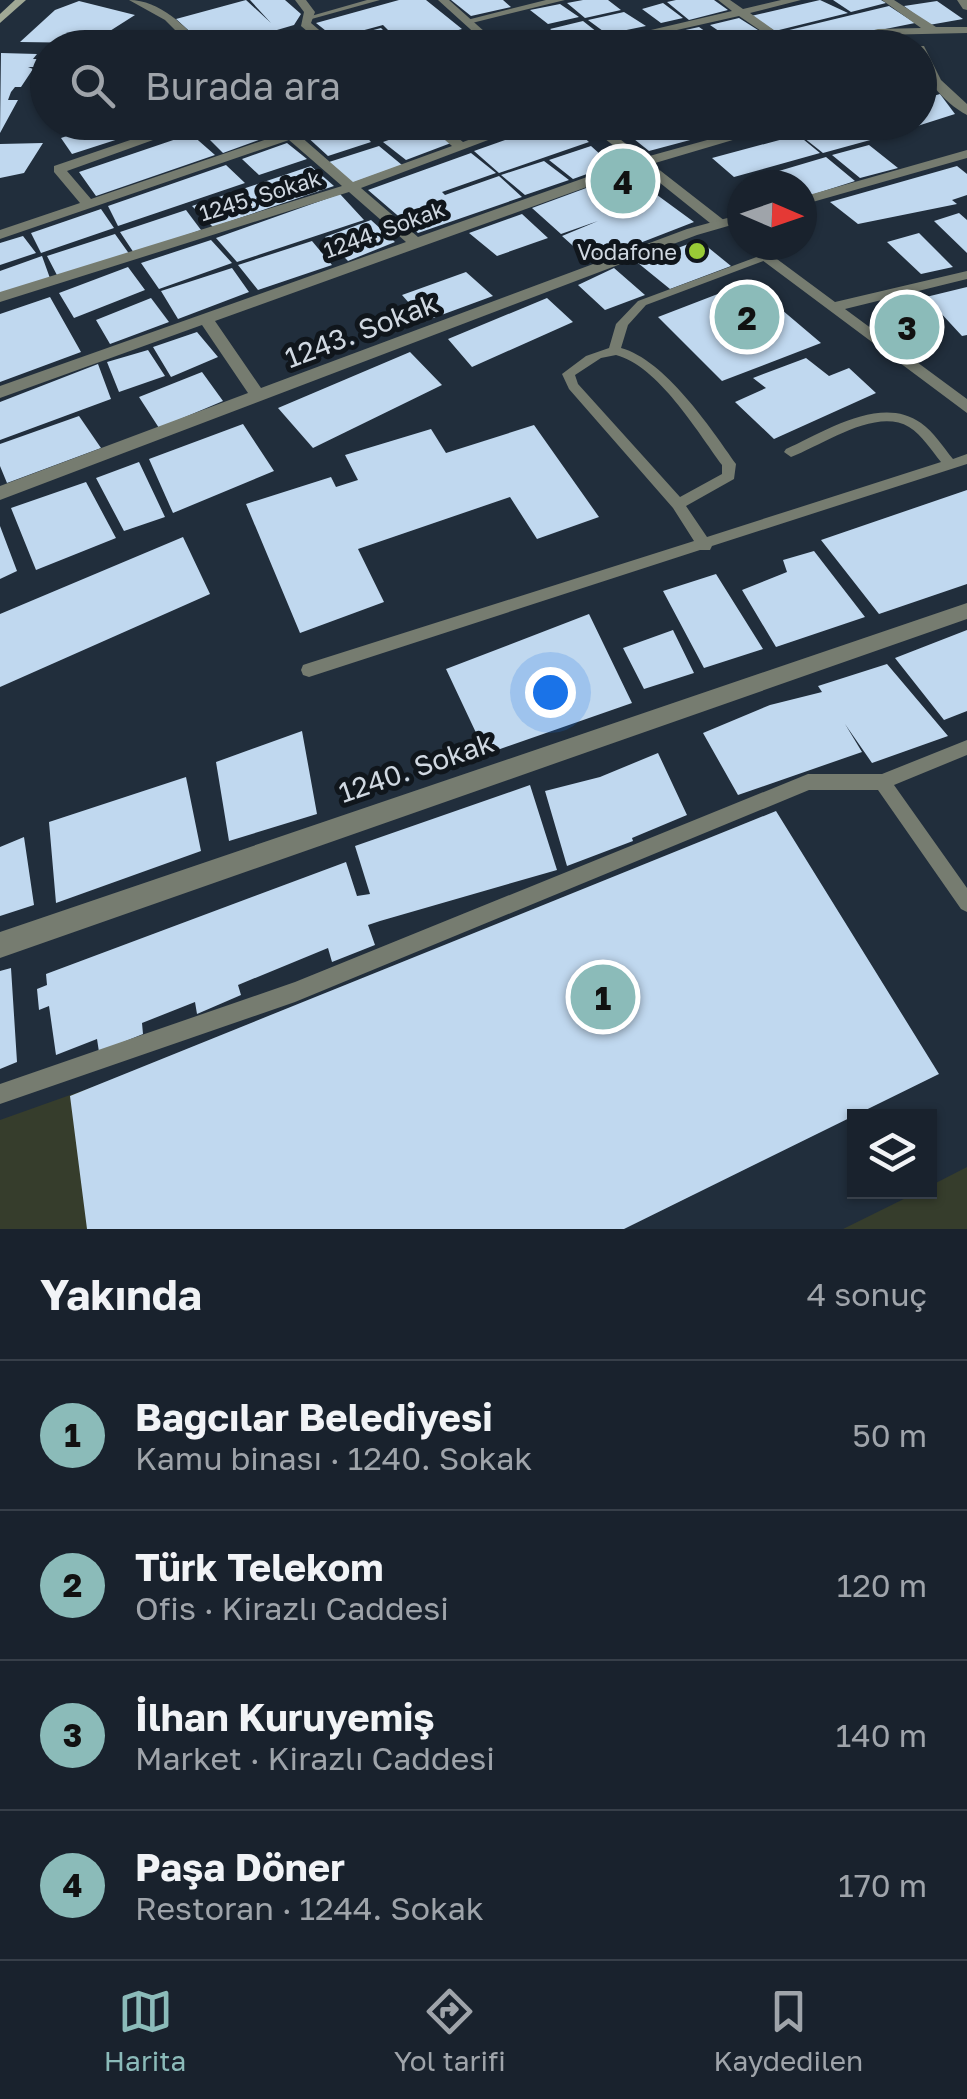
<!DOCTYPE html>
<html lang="tr">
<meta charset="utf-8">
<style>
body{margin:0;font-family:"Golos Text",sans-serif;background:#262f39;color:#f1f3f6}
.controls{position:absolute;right:30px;bottom:30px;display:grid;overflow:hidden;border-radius:0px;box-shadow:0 2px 8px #0004}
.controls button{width:90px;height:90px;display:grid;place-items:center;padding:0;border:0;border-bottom:2px solid #373f49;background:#19222d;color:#f1f3f6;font:50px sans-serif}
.compass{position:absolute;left:727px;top:170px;width:90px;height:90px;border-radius:50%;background:#19222d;box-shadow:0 2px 8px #0004;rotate:92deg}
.you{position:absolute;left:550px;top:692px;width:35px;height:35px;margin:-25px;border:8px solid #fff;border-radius:50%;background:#1a73e8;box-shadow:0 0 0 15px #1a73e833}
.badge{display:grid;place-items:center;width:65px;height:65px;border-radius:50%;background:#8bbbb9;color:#111;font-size:32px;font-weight:700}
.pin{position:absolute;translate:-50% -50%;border:5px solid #fff;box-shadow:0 2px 10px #0006}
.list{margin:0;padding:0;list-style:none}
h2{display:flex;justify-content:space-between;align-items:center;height:130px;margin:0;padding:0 40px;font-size:42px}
h2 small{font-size:32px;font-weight:400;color:#9fa4aa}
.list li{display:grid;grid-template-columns:65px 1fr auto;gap:30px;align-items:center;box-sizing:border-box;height:150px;padding:0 40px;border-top:2px solid #373f49}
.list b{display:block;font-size:38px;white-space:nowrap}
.list p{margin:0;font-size:32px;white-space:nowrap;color:#9fa4aa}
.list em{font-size:32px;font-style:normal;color:#9fa4aa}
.icon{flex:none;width:55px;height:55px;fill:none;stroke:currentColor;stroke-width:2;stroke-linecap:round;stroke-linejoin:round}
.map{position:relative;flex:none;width:967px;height:1229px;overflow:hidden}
.search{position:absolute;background:#19222d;box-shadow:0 2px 8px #0004;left:30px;right:30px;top:30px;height:110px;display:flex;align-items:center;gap:25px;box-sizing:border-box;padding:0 35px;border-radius:55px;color:#9fa4aa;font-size:38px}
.sheet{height:730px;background:#19222d}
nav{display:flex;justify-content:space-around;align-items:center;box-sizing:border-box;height:140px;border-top:2px solid #373f49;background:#19222d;font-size:28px;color:#9fa4aa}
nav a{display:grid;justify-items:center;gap:5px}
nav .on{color:#8bbbb9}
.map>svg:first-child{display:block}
</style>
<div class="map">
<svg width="967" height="1229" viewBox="0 0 967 1229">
<rect width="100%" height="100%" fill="#212e3c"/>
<path fill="#363d2c" d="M146 1068 171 1229H0V1120Z
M967 1167V1229H843L918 1192H930V1186Z"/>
<path fill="#c0d8ef" d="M246 0 271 23 250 0H285L301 14 294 25 233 43 254 39 262 48H208L176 19Z
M399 0H426L462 29 404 46 383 25 335 38 316 23Z
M451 0H503L511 7 471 16Z
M583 0H608L621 10 585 18 567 3Z
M676 0H714L728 10 689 20 667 2Z
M820 0 848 13 775 31 751 16Z
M833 0H881L886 3 851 12Z
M79 1 135 15 91 43 20 42 55 10Z
M937 1 963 19 929 25 904 6Z
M663 3 683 18 661 23 642 9Z
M560 4 579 17 548 24 530 10Z
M889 6 915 23 801 46 781 32Z
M624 12 646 26 607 34 588 20Z
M739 18 758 30 729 38 710 25Z
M583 21 602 36 568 43 550 29Z
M699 27 719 41 692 48H626L622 44Z
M381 28 396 43 352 48 339 39Z
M763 34 783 48H742L734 41Z
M307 36 319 48H273V47Z
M1 53 37 54 33 59H39L34 67H28L33 69 21 87H15L11 92 8 100H18L0 133Z
M940 94 955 114 908 129 899 122H920V100Z
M108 122H167L168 123 72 154 61 138Z
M221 122H263L275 134 223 153 200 130Z
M364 122H417L421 126 380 137Z
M556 122H566L589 142 499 173 474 151Z
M661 122H728L735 128 649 151 624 131Z
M855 122H892L903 131 823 153 799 134Z
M344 123 353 133 361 131 371 142 328 156 304 134Z
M428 126 451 143 406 160 383 142Z
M191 134 215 155 96 196 79 172Z
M798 135 820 153 734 177 712 158Z
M43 143 24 173 0 178V144Z
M287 143 307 159 259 175 242 159Z
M869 145 898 168 860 178 832 155Z
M379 146 402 165 352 183 329 162Z
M591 146 612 165 573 179 549 160Z
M471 153 496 173 442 192 445 195 499 176 522 197 418 233 368 190Z
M826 157 855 181 802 198V185L742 182Z
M544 161 569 180 525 195 501 175Z
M226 165 245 183 118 226 108 206Z
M311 166 334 186 213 227 192 206Z
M957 166 967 174V195L952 200 957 204 858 224 830 202Z
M627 173 694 222 591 262 562 236 598 221 561 234 532 208Z
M340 194 364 220 237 262 216 238Z
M101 209 114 228 41 253 31 233Z
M186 210 201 230 134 253 120 232Z
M959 213 967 220V253L934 221Z
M522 214 548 238 497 256 469 233Z
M371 220 395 242 348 261 325 237Z
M919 233 953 267 921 274 887 242Z
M115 234 130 255 59 279 47 256Z
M23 236 36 253 0 265V243Z
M211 240 232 263 159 289 141 263Z
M699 240 731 266 670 289 638 263Z
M312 241 332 265 258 290 238 265Z
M42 256 51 281 0 297V271Z
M128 267 145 290 74 318 59 293Z
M232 268 249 292 178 319 161 291Z
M614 268 645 295 605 310 578 285Z
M466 272 493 296 425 321 402 295Z
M749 282 821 343 722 381 658 317Z
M967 287V335L962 336 926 297Z
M50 297 81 352 0 382V314Z
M151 298 169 322 110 344 96 320Z
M547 298 573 322 472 367 448 339Z
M197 332 218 357 171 377 153 347Z
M148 350 165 376 119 392 107 362Z
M410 352 442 385 313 448 278 408Z
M806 358 829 376 849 368 876 393 774 439 735 402 766 388 753 378Z
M98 364 111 399 0 440V402Z
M202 372 223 401 159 428 139 397Z
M79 416 101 448 7 483 0 466V444Z
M243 424 274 471 173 513 149 459Z
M534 425 599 517 537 539 510 497 358 549 384 602 300 633 246 504 331 477 336 487 358 480 345 455 431 429 446 453Z
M139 462 165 517 124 531 96 478Z
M86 482 116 538 36 570 11 508Z
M967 490V584L879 614 821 540Z
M0 526 17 571 0 579Z
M183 537 210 594 0 687V614Z
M814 551 865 617 776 647 742 590 787 572 783 560Z
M716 574 763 649 704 668 663 591Z
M589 614 632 703 486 754 446 669Z
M673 630 694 673 644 689 623 648Z
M967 630V711L944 720 895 658Z
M887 664 948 736 872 763 845 724 862 752 738 795 703 733 770 705 822 692 818 686Z
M302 731 317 814 229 841 216 762Z
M658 753 687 815 632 838 633 841 567 866 545 791 600 777Z
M186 777 201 851 56 903 49 822Z
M530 785 557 870 380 921 368 925 375 945 332 962 328 948 238 985 241 995 197 1014 195 1002 142 1023 143 1034 99 1052 97 1039 56 1055 49 1006 39 1010 37 989 47 985 46 974 346 862 357 896 370 894 355 846Z
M776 811 939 1074 624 1229H87L70 1096Z
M24 837 34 905 0 916V847Z
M11 968 17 1062 0 1069V971Z"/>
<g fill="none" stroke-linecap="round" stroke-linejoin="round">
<path fill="#767c70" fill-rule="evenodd" d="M367 0H380L308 20 304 18Z
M765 254 770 257 769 259 646 305 628 325 621 348C665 360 710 427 736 464L734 479 686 506 707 537 941 462C932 451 922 435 909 427 876 407 823 445 791 457L784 452 786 449C824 432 881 394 921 423 934 432 943 447 953 459L967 454V464L712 546 710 550H700L309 677 303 675 301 670 303 665 309 663 694 541 673 508 569 389 562 374 586 356 609 348 616 324 638 301ZM616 355C658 366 697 431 722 465V474L680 497 578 384 575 375 601 358Z
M967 740V755L894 785 967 888V912L961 909 878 790H809L295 1002 0 1104V1084L295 982 808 774H882Z"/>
<path fill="#767c70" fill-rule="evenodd" d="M438 0H449L503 48H491Z
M584 122H598L725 221V227H715Z"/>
<path fill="#767c70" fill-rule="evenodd" d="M129 0C160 0 185 26 205 48H193L165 20Z
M295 0H306L315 12 311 23 340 48H327L301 26 304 12Z
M546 0H565L468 24 463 21Z
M718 0H730L743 9 781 0H801L750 13 799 48H786L739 16 597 48H574L732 11Z
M882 0H894L936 27H967V33L878 35 827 48H806L878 29 921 28Z
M957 0H967V10L963 9Z
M916 46H924L941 80 967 104V115C943 102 920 76 920 48Z
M183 122H203L67 171 91 199 282 134 270 122H284L353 182 452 146 424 122H438L463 142 517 122H536L361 188 418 237 635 160 772 122H794L645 166 215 321 261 388 687 229 742 214V222L697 235 0 500V486L248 393 202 325 0 398V386L406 242 349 192 0 302V292L342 186 289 140 0 239V230L80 203 54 172V166Z
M967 150V158L802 205V197Z
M742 245H758L835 302 967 271V279L845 309 967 399V413Z
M967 603V619L0 958V932Z"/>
<path fill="#a0a895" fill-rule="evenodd" d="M15 0H26L0 23V14Z"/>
</g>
<circle fill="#99cb36" stroke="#10161c" stroke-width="4" cx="697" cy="251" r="10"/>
<g text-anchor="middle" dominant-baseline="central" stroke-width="10" stroke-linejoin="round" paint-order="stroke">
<g font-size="22" fill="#d0d8e1" stroke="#10161c">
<text transform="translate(260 195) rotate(-17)">1245. Sokak</text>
<text transform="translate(384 229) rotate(-20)">1244. Sokak</text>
</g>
<g font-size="22" fill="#d0d8e1" stroke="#10161c" text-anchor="end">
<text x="677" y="251">Vodafone</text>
</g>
<g font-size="28" fill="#d0d8e1" stroke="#10161c">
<text transform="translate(361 330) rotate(-21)">1243. Sokak</text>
<text transform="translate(416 767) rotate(-19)">1240. Sokak</text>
</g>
</g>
</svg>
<div class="controls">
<button><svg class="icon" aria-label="layers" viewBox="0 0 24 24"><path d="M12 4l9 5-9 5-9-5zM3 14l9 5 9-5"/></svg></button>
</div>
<svg class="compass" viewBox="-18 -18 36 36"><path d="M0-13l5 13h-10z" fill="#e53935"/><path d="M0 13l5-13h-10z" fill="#9fa4aa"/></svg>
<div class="you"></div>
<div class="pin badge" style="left:603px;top:997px">1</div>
<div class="pin badge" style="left:747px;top:317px">2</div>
<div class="pin badge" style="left:907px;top:327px">3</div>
<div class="pin badge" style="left:623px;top:181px">4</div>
<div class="search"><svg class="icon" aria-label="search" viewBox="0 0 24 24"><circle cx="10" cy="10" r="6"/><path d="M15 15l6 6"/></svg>Burada ara</div>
</div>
<section class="sheet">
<h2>Yakında<small>4 sonuç</small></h2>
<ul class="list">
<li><span class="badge">1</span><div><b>Bağcılar Belediyesi</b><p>Kamu binası · 1240. Sokak</p></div><em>50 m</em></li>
<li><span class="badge">2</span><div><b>Türk Telekom</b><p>Ofis · Kirazlı Caddesi</p></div><em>120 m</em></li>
<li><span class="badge">3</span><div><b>İlhan Kuruyemiş</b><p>Market · Kirazlı Caddesi</p></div><em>140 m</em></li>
<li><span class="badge">4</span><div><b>Paşa Döner</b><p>Restoran · 1244. Sokak</p></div><em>170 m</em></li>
</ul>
</section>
<nav>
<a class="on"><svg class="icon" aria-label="map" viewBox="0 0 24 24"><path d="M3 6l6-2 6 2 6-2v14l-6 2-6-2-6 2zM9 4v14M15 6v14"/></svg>Harita</a>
<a><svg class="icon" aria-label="directions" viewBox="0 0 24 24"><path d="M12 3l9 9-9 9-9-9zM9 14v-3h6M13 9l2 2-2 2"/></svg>Yol tarifi</a>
<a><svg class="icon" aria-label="saved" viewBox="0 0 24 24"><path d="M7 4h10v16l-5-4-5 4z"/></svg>Kaydedilen</a>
</nav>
